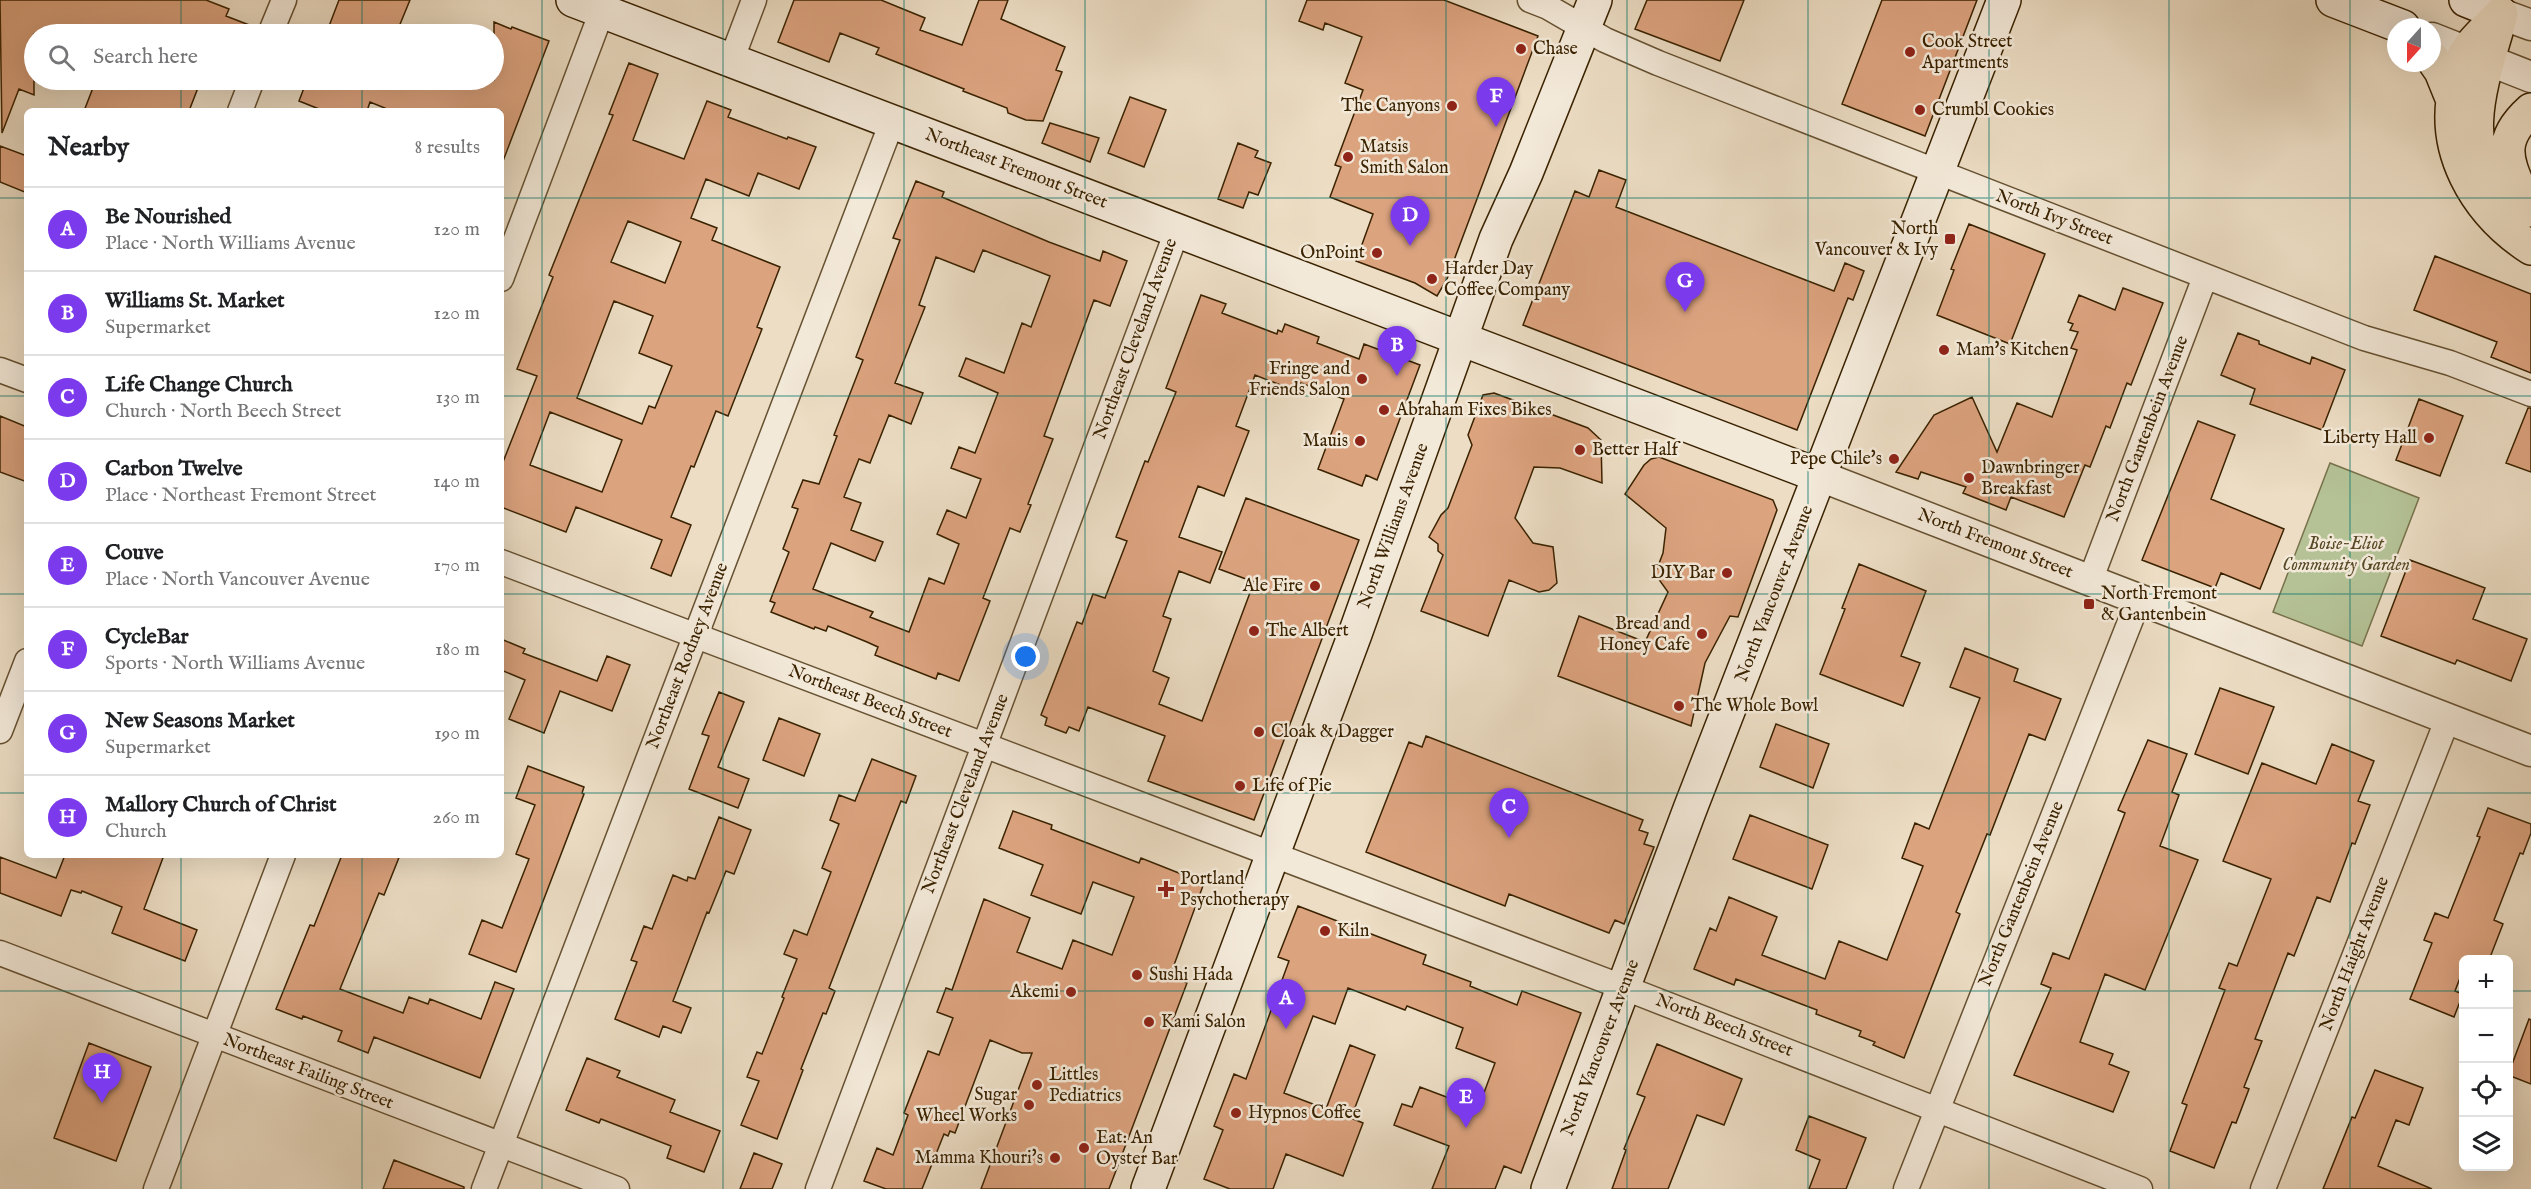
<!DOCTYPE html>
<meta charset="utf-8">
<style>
body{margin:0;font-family:"IM FELL English",serif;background:#f2f2f2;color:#202124}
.controls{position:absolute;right:18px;bottom:18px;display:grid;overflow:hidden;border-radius:9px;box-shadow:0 6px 24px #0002}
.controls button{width:54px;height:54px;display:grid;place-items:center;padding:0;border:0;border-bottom:2px solid #e0e0e0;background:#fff;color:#202124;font:30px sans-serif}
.compass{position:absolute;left:2387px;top:18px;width:54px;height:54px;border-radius:50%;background:#fff;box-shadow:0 6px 24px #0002;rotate:201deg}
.you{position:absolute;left:1026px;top:657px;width:21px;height:21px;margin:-15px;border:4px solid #fff;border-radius:50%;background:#1a73e8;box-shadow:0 0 0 9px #1a73e833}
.badge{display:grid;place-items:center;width:39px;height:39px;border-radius:50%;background:#7c3aed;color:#fff;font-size:20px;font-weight:700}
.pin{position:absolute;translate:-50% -50px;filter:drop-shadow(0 2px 3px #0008)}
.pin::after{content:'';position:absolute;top:32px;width:21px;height:18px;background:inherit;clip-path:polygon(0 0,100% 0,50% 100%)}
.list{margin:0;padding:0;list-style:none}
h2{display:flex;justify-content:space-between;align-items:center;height:78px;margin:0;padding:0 24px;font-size:26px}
h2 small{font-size:20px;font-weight:400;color:#757577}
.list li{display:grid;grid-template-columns:39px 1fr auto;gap:18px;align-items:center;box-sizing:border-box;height:84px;padding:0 24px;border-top:2px solid #e0e0e0}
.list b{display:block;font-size:22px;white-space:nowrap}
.list p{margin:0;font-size:20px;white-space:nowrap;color:#757577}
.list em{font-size:20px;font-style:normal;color:#757577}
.icon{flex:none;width:33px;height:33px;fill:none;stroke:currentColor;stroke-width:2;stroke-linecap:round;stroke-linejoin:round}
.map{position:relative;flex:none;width:2531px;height:1189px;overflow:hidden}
.search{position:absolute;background:#fff;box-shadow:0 6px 24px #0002;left:24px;top:24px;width:480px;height:66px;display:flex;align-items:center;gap:15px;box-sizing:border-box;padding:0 21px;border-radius:33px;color:#757577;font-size:22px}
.panel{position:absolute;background:#fff;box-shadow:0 6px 24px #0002;left:24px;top:108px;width:480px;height:750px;border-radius:9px}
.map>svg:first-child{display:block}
</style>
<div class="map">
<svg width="2531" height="1189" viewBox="0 0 2531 1189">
<rect width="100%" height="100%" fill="#ecddc4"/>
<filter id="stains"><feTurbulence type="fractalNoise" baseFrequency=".00333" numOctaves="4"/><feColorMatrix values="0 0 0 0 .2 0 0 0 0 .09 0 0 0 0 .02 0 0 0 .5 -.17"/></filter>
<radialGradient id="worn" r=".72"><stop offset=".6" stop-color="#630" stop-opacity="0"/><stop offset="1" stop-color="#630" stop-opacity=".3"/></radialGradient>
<path fill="#b4c296" stroke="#77724b" stroke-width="1.5" d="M2330 463 2419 498 2362 646 2273 612Z"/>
<path fill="#dca37f" stroke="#3a2200" stroke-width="1.5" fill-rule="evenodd" d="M0 0H206L229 9 226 16 257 28 256 34H34V95L19 89 2 133Z
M339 0H410L396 34H326Z
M794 0H881L925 18 920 30 962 45 979 0H1008L1001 19 1065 47 1056 70 1062 72 1043 121 1026 120 1008 113 1007 108 963 91 964 89 876 54 879 48 840 33 829 62 778 42Z
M1307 0H1444L1538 36 1447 279 1437 296 1415 283 1356 261 1373 214 1330 197 1341 167 1335 165 1363 90 1345 83 1362 37 1325 23 1323 30 1299 21Z
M1647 0H1744L1720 61 1635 29Z
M1882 0H1977L1925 136 1842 104Z
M494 22 511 29 512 27 549 41 503 161 501 111H392L370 102 367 111H324L299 101 307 80H494Z
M629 63 658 74 633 140 684 159 707 101 731 110 728 117 787 139 788 137 816 147 799 189 758 173 749 196 706 179 691 218 717 228 712 240 780 267 757 327 762 329 728 416 716 411 694 467 691 466 671 517 691 525 671 576 651 568 662 540 576 507 566 532 501 507V467L537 376 517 369 553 277 549 275 613 115 609 114ZM628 221 681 242 665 283 611 262ZM614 301 653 316 639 353 672 366 655 408 649 406 642 424 577 398ZM550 412 622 440 602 492 530 465Z
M96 80H201L189 111H84Z
M1130 97 1166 110 1144 167 1108 153Z
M1050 123 1099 138 1090 162 1042 143Z
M1238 143 1258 151 1255 157 1271 163 1258 195 1249 192 1243 208 1218 199Z
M0 146 27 156V193L0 182Z
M1599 170 1626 180 1616 207 1834 291 1845 263 1864 271 1853 300 1848 298 1797 430 1523 325 1575 191 1589 197Z
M916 181 944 192 942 197 1049 242 1100 261 1103 251 1127 261 1110 306 1094 300 1044 436 1053 439 1028 504 1031 505 1020 532 1010 528 983 598 990 601 959 681 938 673 936 679 875 655 878 647 867 642 828 626 826 631 815 627 814 629 771 612 775 603 770 601 789 552 783 549 798 509 792 507 803 480 819 484 837 436 834 435 863 360 856 357 900 240 893 238ZM983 250 1050 276 1031 327 1022 323 1004 373 966 358 959 376 998 393 975 453 959 447 951 468 981 479 966 518 947 510 937 534 959 544 944 584 929 578 909 632 870 617 873 612 813 589 831 543 875 561 883 542 851 530 861 503 844 497 859 459 870 463 889 415 911 424 923 393 895 383 925 307 919 305 936 257 974 272Z
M1969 224 2045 254 2010 344 1937 315 1954 270 1951 269Z
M2435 256 2531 294V373L2491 357 2497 342 2414 310Z
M2123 288 2163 303 2131 385 2127 383 2110 428 2106 426 2090 467 2085 465 2064 517 2011 497 2006 510 1963 493 1966 487 1921 472 1918 479 1896 472 1934 415 1972 397 1997 452 2017 403 2052 417 2077 350 2071 348 2078 332 2070 330 2073 324 2068 322 2079 295 2115 310Z
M1201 295 1226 304 1222 313 1277 334 1278 330 1282 332 1285 324 1319 337 1317 343 1359 359 1364 344 1420 365 1377 480 1366 475 1362 486 1318 469 1344 399 1301 383 1298 392 1255 375 1236 426 1249 431 1224 496 1198 486 1179 537 1222 552 1210 583 1179 571 1163 616 1171 619 1153 671 1169 678 1159 704 1202 721 1254 582 1219 569 1246 498 1359 540 1254 820 1148 781 1165 736 1088 707 1079 731 1069 727 1066 733 1045 725 1047 718 1041 715 1077 622 1082 624 1093 594 1105 598 1127 541 1116 537 1145 461 1148 462 1176 392 1166 388Z
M2238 333 2259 341V344L2310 364 2312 357 2345 370 2322 430 2250 404 2255 389 2221 375Z
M1494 393 1588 428 1601 440 1602 483 1560 468 1534 467 1515 518 1533 543 1553 547 1557 583 1549 590 1539 592 1509 580 1488 636 1421 611 1443 555 1438 551V544L1429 537 1441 515 1448 508 1472 445 1468 435 1483 395Z
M2419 399 2463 416 2440 476 2396 460Z
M2528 408H2531V472L2506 463Z
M0 416 27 427V482L0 472Z
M2198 421 2235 435 2211 499 2284 529 2260 589 2221 573 2215 588 2142 560Z
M1659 457 1773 500 1777 510 1738 617 1730 616 1705 663 1691 726 1558 676 1579 616 1645 642 1668 592 1655 574 1663 553 1666 528 1625 494 1644 465 1651 459Z
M2410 560 2485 588 2473 619 2527 639 2511 681 2457 660 2455 664 2381 636Z
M1859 564 1926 591 1901 656 1920 663 1903 706 1820 674 1845 609 1842 608Z
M501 639 525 649 523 653 597 681 607 656 630 665 612 711 560 691 544 733 509 719 525 680 501 670Z
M1965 648 2018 669 2014 681 2061 699 2045 740 2029 734 1990 835 1987 834 1956 912 1960 914 1904 1058 1873 1045 1875 1042 1859 1036 1861 1031 1816 1014 1817 1010 1736 979 1734 985 1694 969 1710 928 1716 931 1729 897 1777 917 1762 955 1825 979 1839 941 1887 960 1923 866 1902 858 1915 823 1929 829 1980 698 1950 687Z
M2220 688 2274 707 2248 774 2195 754Z
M719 692 744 702 718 767 749 779 738 808 689 789 709 736 702 734Z
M779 718 820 734 804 776 763 760Z
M1776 724 1829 744 1813 788 1760 767Z
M1426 736 1643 820 1639 830 1648 833 1644 844 1654 847 1624 924 1615 920 1609 933 1509 894 1505 906 1366 852 1409 742 1422 747Z
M2148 740 2187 754 2172 792 2179 795 2160 846 2198 860 2145 990 2105 974 2080 1042 2113 1054 2109 1064 2129 1072 2113 1112 2014 1075 2051 988 2041 984 2053 953 2069 959 2125 813 2118 810Z
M2332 744 2374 761 2358 801 2370 805 2355 844 2352 843 2330 902 2317 897 2294 956 2288 953 2255 1039 2262 1041 2244 1087 2249 1089 2236 1123 2232 1122 2214 1168 2170 1151 2187 1105 2182 1103 2225 990 2219 988 2229 963 2237 966 2271 879 2223 861 2262 763 2316 784Z
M872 759 916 776 906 803 901 801 829 988 835 991 826 1014 823 1013 801 1069 803 1070 777 1139 741 1125 759 1081 747 1077 757 1052 762 1054 784 998 782 997 797 959 784 954 794 930 807 935 831 872 822 868 839 824 830 820 839 795 855 801Z
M528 766 584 787 582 793 584 794 516 972 469 954 482 920 502 928 529 859 516 854 535 805 516 798Z
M2488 808 2531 824V833L2523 854 2520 853 2494 920 2503 924 2489 960H2463V970L2455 991 2463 994 2454 1017 2410 999 2432 943 2424 940 2435 913 2448 918 2480 837 2477 836Z
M1013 811 1052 825 1051 829 1139 863 1141 858 1204 883 1170 976 1187 983 1109 1189H981L1032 1053H1022L990 1040 955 1133 950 1131 948 1136 944 1134 922 1189H886L864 1181 877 1148 893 1155 908 1115 904 1113 928 1051 939 1055 953 1018 937 1012 946 988 952 990 984 899 1030 918 1017 952 1062 969 1073 940 1112 955 1134 897 1093 882 1081 914 1031 895 1043 865 999 848Z
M1750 815 1828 845 1812 889 1733 859Z
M719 817 751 830 734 874 726 871 709 913 707 912 673 1001 691 1008 681 1033 663 1026 659 1037 615 1019 637 962 631 960 644 926 652 929 673 875 687 881 688 877 695 879Z
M65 855H164L144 909 197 930 185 961 112 933 122 907 82 891 81 893 71 890 61 916 0 893V857L56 878Z
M342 855H400L384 895 379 893 340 989 403 1013 409 997 428 1004 430 999 481 1019 495 982 514 989 480 1078 374 1037 368 1053 338 1041 342 1031 303 1016 302 1019 276 1009 310 925 314 926Z
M1298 906 1426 955 1423 964 1471 982 1470 986 1517 1005 1522 991 1581 1013 1521 1173 1504 1166 1495 1189H1432L1449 1146 1394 1125 1402 1104 1412 1107 1420 1087 1478 1109 1495 1063 1456 1048 1463 1028 1407 1006 1405 1010 1348 988 1335 1024 1313 1016 1284 1093 1326 1109 1350 1045 1375 1055 1351 1118 1363 1123 1343 1176 1286 1154 1273 1189H1230L1204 1179 1223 1130 1214 1126 1234 1074 1246 1079 1289 961 1278 957Z
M2529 1019 2531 1020V1084L2508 1075Z
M89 1043 151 1067 116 1161 54 1138Z
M1657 1044 1742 1079 1724 1125 1697 1115 1668 1189H1612L1626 1150 1624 1149 1645 1097 1637 1094Z
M587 1058 620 1071 617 1077 675 1100 670 1112 720 1131 704 1172 667 1158 671 1146 601 1119 599 1123 566 1110Z
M2375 1070 2423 1088 2409 1125 2396 1120 2378 1166 2432 1189H2323L2352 1117 2355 1118Z
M1809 1116 1866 1138 1846 1189H1809L1820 1160 1796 1150Z
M754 1153 782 1164 772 1189H740Z
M394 1160 464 1187V1189H383Z"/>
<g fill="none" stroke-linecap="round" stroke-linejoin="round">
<g stroke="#665131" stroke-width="27">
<path id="minor" d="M1530 0 1548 7 1605 40 1658 63 2364 338 2450 363 2531 394
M270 34 284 0
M731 61 754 0
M240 111 252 80
M501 279 602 11
M0 370 27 380
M501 562 1625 988 2140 1189
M2090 581 2205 277
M0 731 27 661
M0 953 617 1189
M156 1189 283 855
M484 1189 892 122
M818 1189 1177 231
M1906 1189 2139 599
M2263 1189 2448 718"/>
</g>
<g stroke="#665131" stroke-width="33">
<path id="tertiary" d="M2501 14 2531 25
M2432 38 2531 77
M1820 476 2531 751"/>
</g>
<g stroke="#3a2200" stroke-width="36">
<path id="secondary" d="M573 0 1820 476
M2333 0 2403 27
M2466 0 2501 14
M1148 1189 1355 634 1496 239 1526 173 1595 0
M1548 1189 1690 809 2004 0"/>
</g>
<g stroke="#3a2200" stroke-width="36">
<path id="motorway" d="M2501 14C2490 26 2476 37 2467 51 2461 59 2459 71 2457 81 2438 149 2476 212 2531 248
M2500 18C2485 73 2454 147 2503 193 2511 200 2522 205 2531 210
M2432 58 2441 71 2452 98
M2524 201C2509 164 2494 143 2531 110"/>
</g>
<use href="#minor" stroke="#f3e9d9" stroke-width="24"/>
<use href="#tertiary" stroke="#f3e9d9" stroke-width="30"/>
<use href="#secondary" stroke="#f3e9d9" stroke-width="33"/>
<use href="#motorway" stroke="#ecddc4" stroke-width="33"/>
</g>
<path fill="none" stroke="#0f766e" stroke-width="1.5" stroke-opacity="0.55" d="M181 0V34M362 0V34M542 0V1189M723 0V1189M904 0V1189M1085 0V1189M1266 0V1189M1446 0V1189M1627 0V1189M1808 0V1189M1989 0V1189M2169 0V1189M2350 0V1189M181 80V111M362 80V111M0 198H27M501 198H2531M0 396H27M501 396H2531M0 594H27M501 594H2531M0 793H27M501 793H2531M181 855V1189M362 855V1189M0 991H2464M2508 991H2531"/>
<g fill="#8f2418" stroke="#f3e9d9" stroke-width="2">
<circle cx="1521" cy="49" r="6"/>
<circle cx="1910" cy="52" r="6"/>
<circle cx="1452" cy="106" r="6"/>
<circle cx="1920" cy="110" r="6"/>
<circle cx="1348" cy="157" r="6"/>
<rect x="1944" y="233" width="12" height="12" rx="3"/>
<circle cx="1377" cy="253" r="6"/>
<circle cx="1432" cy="279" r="6"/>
<circle cx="1944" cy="350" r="6"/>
<circle cx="1362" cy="379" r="6"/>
<circle cx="1384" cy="410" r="6"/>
<circle cx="2429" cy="438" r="6"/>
<circle cx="1360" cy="441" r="6"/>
<circle cx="1580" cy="450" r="6"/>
<circle cx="1894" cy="459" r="6"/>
<circle cx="1969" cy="478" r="6"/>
<circle cx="1727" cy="573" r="6"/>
<circle cx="1315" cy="586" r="6"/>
<rect x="2083" y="598" width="12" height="12" rx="3"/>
<circle cx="1254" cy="631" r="6"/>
<circle cx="1702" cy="634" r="6"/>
<circle cx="1679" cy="706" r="6"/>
<circle cx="1259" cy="732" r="6"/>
<circle cx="1240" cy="786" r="6"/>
<path d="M1163 880h6v6h6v6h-6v6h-6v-6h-6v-6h6z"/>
<circle cx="1325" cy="931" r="6"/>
<circle cx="1137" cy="975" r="6"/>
<circle cx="1071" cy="992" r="6"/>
<circle cx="1149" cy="1022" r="6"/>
<circle cx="1037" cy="1085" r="6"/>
<circle cx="1029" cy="1105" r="6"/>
<circle cx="1236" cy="1113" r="6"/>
<circle cx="1084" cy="1148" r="6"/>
<circle cx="1055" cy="1158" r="6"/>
</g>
<g text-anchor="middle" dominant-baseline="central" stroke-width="5" stroke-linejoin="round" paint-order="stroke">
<g font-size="18" fill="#3a2200" stroke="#f3e9d9" text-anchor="start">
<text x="1922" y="42">Cook Street<tspan x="1922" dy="21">Apartments</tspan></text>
<text x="1533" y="49">Chase</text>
<text x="1440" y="106" text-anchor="end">The Canyons</text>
<text x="1932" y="110">Crumbl Cookies</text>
<text x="1360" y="147">Matsis<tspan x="1360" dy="21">Smith Salon</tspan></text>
<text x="1938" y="229" text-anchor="end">North<tspan x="1938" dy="21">Vancouver &amp; Ivy</tspan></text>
<text x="1365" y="253" text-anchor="end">OnPoint</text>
<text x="1444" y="269">Harder Day<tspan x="1444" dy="21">Coffee Company</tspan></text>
<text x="1956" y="350">Mam's Kitchen</text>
<text x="1350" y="369" text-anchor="end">Fringe and<tspan x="1350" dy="21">Friends Salon</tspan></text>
<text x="1396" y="410">Abraham Fixes Bikes</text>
<text x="2417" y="438" text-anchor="end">Liberty Hall</text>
<text x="1348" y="441" text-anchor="end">Mauis</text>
<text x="1592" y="450">Better Half</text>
<text x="1882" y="459" text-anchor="end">Pepe Chile's</text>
<text x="1981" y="468">Dawnbringer<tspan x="1981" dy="21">Breakfast</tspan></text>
<text x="1715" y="573" text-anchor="end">DIY Bar</text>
<text x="1303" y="586" text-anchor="end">Ale Fire</text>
<text x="2101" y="594">North Fremont<tspan x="2101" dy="21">&amp; Gantenbein</tspan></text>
<text x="1690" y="624" text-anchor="end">Bread and<tspan x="1690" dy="21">Honey Cafe</tspan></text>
<text x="1266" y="631">The Albert</text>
<text x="1691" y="706">The Whole Bowl</text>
<text x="1271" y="732">Cloak &amp; Dagger</text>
<text x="1252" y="786">Life of Pie</text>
<text x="1180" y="879">Portland<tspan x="1180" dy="21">Psychotherapy</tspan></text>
<text x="1337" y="931">Kiln</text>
<text x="1149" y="975">Sushi Hada</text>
<text x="1059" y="992" text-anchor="end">Akemi</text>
<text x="1161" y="1022">Kami Salon</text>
<text x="1049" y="1075">Littles<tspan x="1049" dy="21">Pediatrics</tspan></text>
<text x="1017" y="1095" text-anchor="end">Sugar<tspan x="1017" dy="21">Wheel Works</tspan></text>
<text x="1248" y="1113">Hypnos Coffee</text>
<text x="1096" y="1138">Eat: An<tspan x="1096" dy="21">Oyster Bar</tspan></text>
<text x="1043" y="1158" text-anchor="end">Mamma Khouri's</text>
</g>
<g font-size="18" fill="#3a2200" stroke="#f3e9d9">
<text transform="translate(1016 169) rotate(21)">Northeast Fremont Street</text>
<text transform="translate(2054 218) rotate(21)">North Ivy Street</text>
<text transform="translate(1136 339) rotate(-70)">Northeast Cleveland Avenue</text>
<text transform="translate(2148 429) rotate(-69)">North Gantenbein Avenue</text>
<text transform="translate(1394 526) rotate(-70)">North Williams Avenue</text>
<text transform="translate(1995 544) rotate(21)">North Fremont Street</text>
<text transform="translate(1775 594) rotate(-69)">North Vancouver Avenue</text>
<text transform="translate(688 656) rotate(-69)">Northeast Rodney Avenue</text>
<text transform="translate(870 702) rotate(21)">Northeast Beech Street</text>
<text transform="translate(966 794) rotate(-69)">Northeast Cleveland Avenue</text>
<text transform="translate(2022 894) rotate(-68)">North Gantenbein Avenue</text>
<text transform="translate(2355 954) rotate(-69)">North Haight Avenue</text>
<text transform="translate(1724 1026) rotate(21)">North Beech Street</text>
<text transform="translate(1601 1048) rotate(-69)">North Vancouver Avenue</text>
<text transform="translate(308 1072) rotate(21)">Northeast Failing Street</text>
</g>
<g font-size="18" font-style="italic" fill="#584a26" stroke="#f3e9d9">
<text x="2346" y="544">Boise-Eliot<tspan x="2346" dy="21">Community Garden</tspan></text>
</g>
</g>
<rect width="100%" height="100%" filter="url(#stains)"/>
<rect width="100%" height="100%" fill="url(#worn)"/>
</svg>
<div class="controls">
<button>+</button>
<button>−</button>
<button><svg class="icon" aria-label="locate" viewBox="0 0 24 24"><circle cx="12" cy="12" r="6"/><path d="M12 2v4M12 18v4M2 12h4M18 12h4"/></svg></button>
<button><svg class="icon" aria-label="layers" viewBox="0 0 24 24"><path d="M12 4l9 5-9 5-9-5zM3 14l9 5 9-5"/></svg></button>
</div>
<svg class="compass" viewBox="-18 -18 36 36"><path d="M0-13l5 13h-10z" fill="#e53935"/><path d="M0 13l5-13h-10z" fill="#757577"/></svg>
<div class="you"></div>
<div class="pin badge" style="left:1286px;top:1029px">A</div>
<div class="pin badge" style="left:1397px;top:376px">B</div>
<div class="pin badge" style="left:1509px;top:838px">C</div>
<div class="pin badge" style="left:1410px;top:246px">D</div>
<div class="pin badge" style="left:1466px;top:1128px">E</div>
<div class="pin badge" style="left:1496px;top:127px">F</div>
<div class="pin badge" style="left:1685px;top:312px">G</div>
<div class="pin badge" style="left:102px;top:1103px">H</div>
<div class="search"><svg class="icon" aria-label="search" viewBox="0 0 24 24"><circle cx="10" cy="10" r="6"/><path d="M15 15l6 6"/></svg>Search here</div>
<section class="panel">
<h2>Nearby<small>8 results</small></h2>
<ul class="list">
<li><span class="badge">A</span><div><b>Be Nourished</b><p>Place · North Williams Avenue</p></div><em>120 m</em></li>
<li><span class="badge">B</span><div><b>Williams St. Market</b><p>Supermarket</p></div><em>120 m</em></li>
<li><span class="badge">C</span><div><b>Life Change Church</b><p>Church · North Beech Street</p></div><em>130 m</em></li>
<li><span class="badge">D</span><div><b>Carbon Twelve</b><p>Place · Northeast Fremont Street</p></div><em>140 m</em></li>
<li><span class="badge">E</span><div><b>Couve</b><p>Place · North Vancouver Avenue</p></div><em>170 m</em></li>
<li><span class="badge">F</span><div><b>CycleBar</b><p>Sports · North Williams Avenue</p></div><em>180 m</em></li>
<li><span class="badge">G</span><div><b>New Seasons Market</b><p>Supermarket</p></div><em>190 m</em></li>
<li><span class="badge">H</span><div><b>Mallory Church of Christ</b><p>Church</p></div><em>260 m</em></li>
</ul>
</section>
</div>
